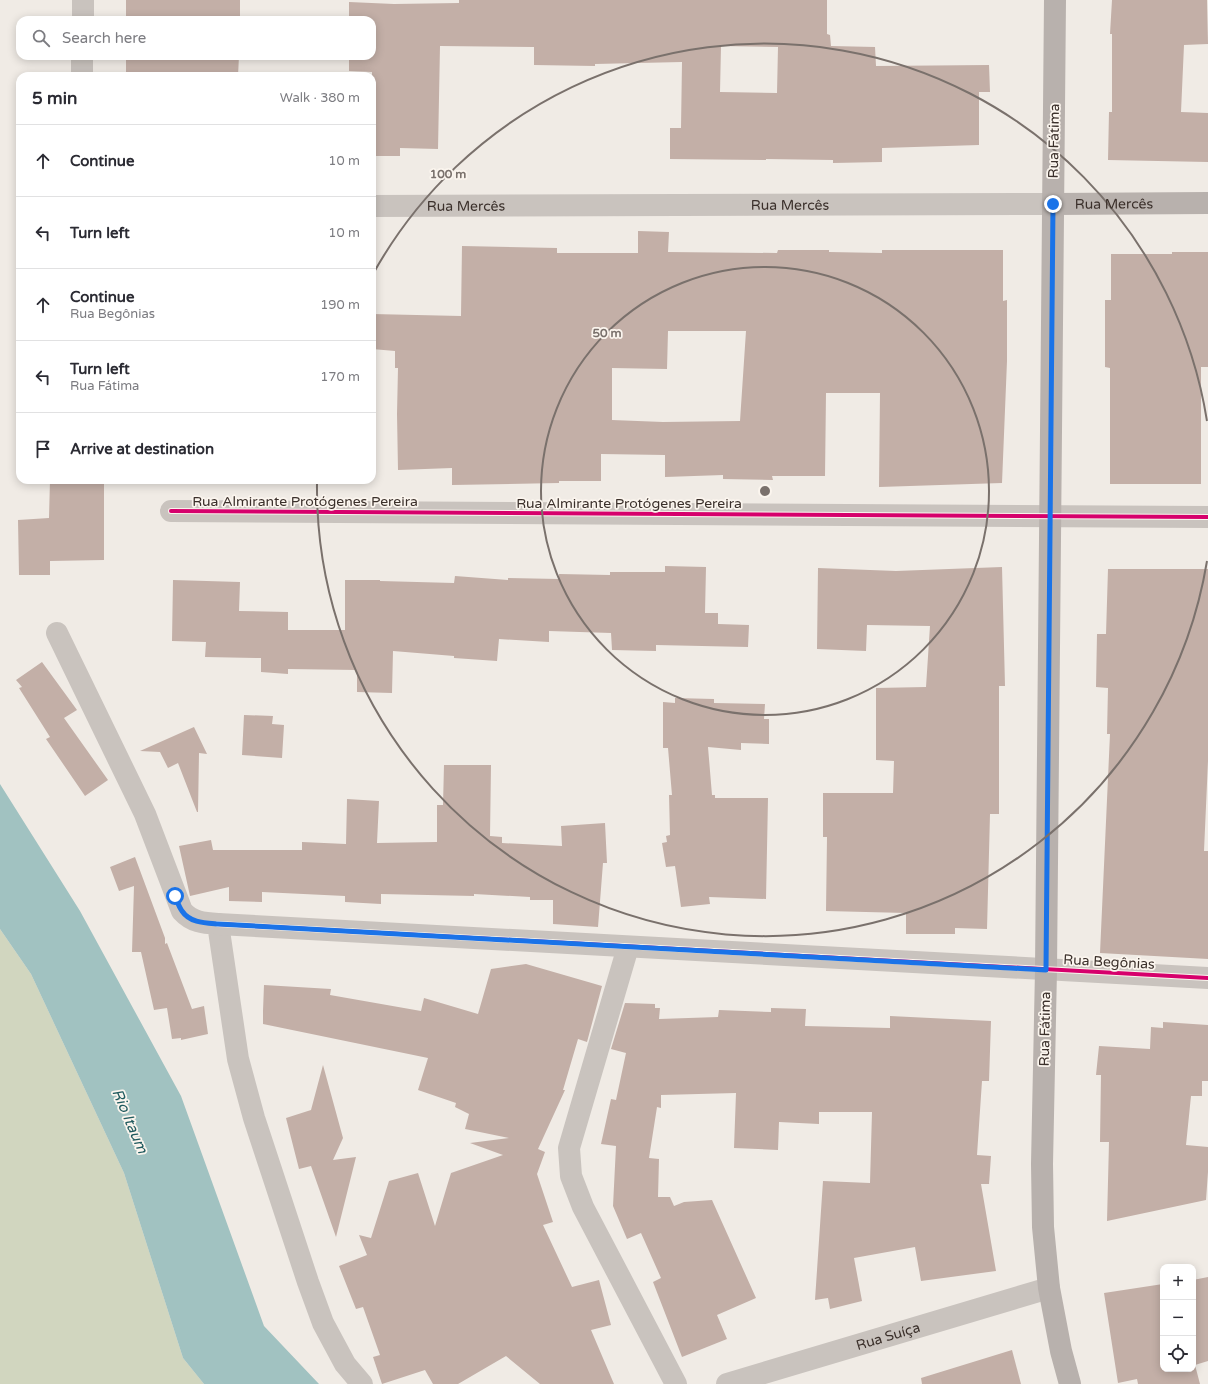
<!DOCTYPE html>
<meta charset="utf-8">
<style>
body{margin:0;font-family:"Varela Round",sans-serif;background:#f7f7f7;color:#2b2b33}
.controls{position:absolute;right:12px;bottom:12px;display:grid;overflow:hidden;border-radius:8px;box-shadow:0 2px 10px #0003}
.controls button{width:36px;height:36px;display:grid;place-items:center;padding:0;border:0;border-bottom:1px solid #e1e1e2;background:#fff;color:#2b2b33;font:20px sans-serif}
.stop{position:absolute;width:12px;height:12px;margin:-9px;border:3px solid #1a73e8;border-radius:50%;background:#fff}
.stop.end{background:#1a73e8;border-color:#fff;box-shadow:0 1px 4px #0008}
.list{margin:0;padding:0;list-style:none}
h2{display:flex;justify-content:space-between;align-items:center;height:52px;margin:0;padding:0 16px;font-size:17px}
h2 small{font-size:13px;font-weight:400;color:#7c7c81}
.list li{display:grid;grid-template-columns:26px 1fr auto;gap:12px;align-items:center;box-sizing:border-box;height:72px;padding:0 16px;border-top:1px solid #e1e1e2}
.list b{display:block;font-size:15px;white-space:nowrap}
.list p{margin:0;font-size:13px;white-space:nowrap;color:#7c7c81}
.list em{font-size:13px;font-style:normal;color:#7c7c81}
.icon{flex:none;width:22px;height:22px;fill:none;stroke:currentColor;stroke-width:2;stroke-linecap:round;stroke-linejoin:round}
.map{position:relative;flex:none;width:1208px;height:1384px;overflow:hidden}
.search{position:absolute;background:#fff;box-shadow:0 2px 10px #0003;left:16px;top:16px;width:360px;height:44px;display:flex;align-items:center;gap:10px;box-sizing:border-box;padding:0 14px;border-radius:12px;color:#7c7c81;font-size:15px}
.panel{position:absolute;background:#fff;box-shadow:0 2px 10px #0003;left:16px;top:72px;width:360px;height:412px;border-radius:12px}
.map>svg:first-child{display:block}
</style>
<div class="map">
<svg width="1208" height="1384" viewBox="0 0 1208 1384">
<rect width="100%" height="100%" fill="#f0ebe5"/>
<path fill="#d1d6bf" d="M0 929 31 974 124 1173 183 1358 204 1384H0Z"/>
<path fill="#a1c2c1" d="M0 784 80 911 181 1096 264 1326 319 1384H204L183 1358 124 1173 31 974 0 929Z"/>
<path fill="#c3afa7" fill-rule="evenodd" d="M126 0H240V20H126Z
M459 0H827V34L830 35 831 46 875 47 876 66 989 65 990 92H979V145L882 148V162L833 163V160L766 159V160L670 159V128H681L682 62 595 64V66L534 65V47L440 46 438 149 400 148V156H372V72L349 71V56H372V20H349V2L394 4 459 3ZM721 46 778 47 777 93 720 92Z
M1112 0H1207L1208 44 1184 45 1181 112 1208 113V162L1108 160 1109 112H1112V34H1110Z
M126 56H239L238 76H126Z
M638 231 669 232 668 252 777 253 778 250H829V252L882 253V250H1003V301L1007 300V361L1002 483 879 487 880 393H826L825 476H772L773 480 723 479V475L665 477V455L601 454V481H559V483L452 485V468L398 470 397 414 398 368H395V351L372 349V314L461 316 462 246 557 248V253H638ZM668 331H746L740 421 663 422 612 420V368L667 369Z
M1172 252H1208V367H1201V484H1110V368L1105 367V300H1111V254H1172Z
M50 480H104V560L50 561V575H19L18 520 49 518Z
M665 566 706 567 705 613H718V624L749 625 748 647 656 645V651L612 650 611 633 549 631V642L499 639 497 661 454 658V656L393 651 392 693 357 692V670L288 669V674L261 672V658L205 657 206 642 172 641 173 580 240 582 239 611 288 612V630H345V580H380V581L454 583 455 576 508 580V578L559 579V574L610 575V572H665Z
M1002 567 1005 686H999V814H990L987 929 955 928V934H906V913L826 911 827 837H823V793H893L894 761 876 760V688L926 687 930 626 867 625 866 651 817 649 818 568 896 571Z
M1108 569H1208V761L1204 851H1208V959L1100 953 1110 734H1107L1108 688 1096 687 1097 634H1106Z
M42 662 77 710 64 718 108 780 85 796 46 739 50 737 19 688 22 687 16 680Z
M675 698 714 699V703L765 704 764 719H769V744L741 743V750L708 747 712 795H715V798H768L766 899 709 897 710 904 681 907 675 866 666 867 662 843 667 842 666 836 670 835 669 795H672L668 748H663V702L675 703Z
M244 715 273 716 272 724 284 725 282 758 242 755Z
M194 727 207 754 199 753 198 812H197L178 763 168 768 160 752 140 751Z
M444 765H491L490 836 502 837V843L562 846 561 826 605 823 607 863H603L598 927 553 924V900H530V897L474 894V896L381 894V904L345 902V896L262 892V902L229 901V887L190 896 179 846 211 840 213 850H302V842L346 844 347 799 379 801 377 843 437 842V805H443Z
M135 857 165 938V944L167 943 192 1009 204 1006 208 1034 181 1040V1038L172 1039 167 1008 154 1010 141 952H132L134 886 119 891 110 867Z
M526 964 602 986 587 1042 578 1039 563 1090H565L538 1149 545 1152 537 1174 553 1222 543 1225 572 1287 599 1280 611 1325 591 1330 614 1384H540L506 1356 458 1384H433L425 1370 382 1384 373 1357 380 1355 363 1307 356 1309 339 1266 367 1255 359 1235 371 1238 389 1181 418 1173 435 1226 451 1173 503 1155 470 1143 509 1138 465 1129 469 1114 455 1107 456 1103 418 1090 428 1058 263 1024V1011L264 985 331 989 330 995 421 1011 424 998 478 1014 491 969Z
M625 1003 655 1004V1008H660L659 1019 718 1017 719 1010 771 1012V1008L806 1009 805 1026 890 1028V1016L991 1021 989 1081H982L977 1155 991 1156 989 1184H981L996 1271 921 1281 915 1247 854 1258 862 1301 830 1309 828 1298 815 1300 823 1181 870 1183 872 1112H819V1124L779 1122 778 1150 734 1148 736 1093 661 1095V1108L657 1107 649 1158 659 1159 658 1197H670L674 1206 684 1202 712 1200 756 1298 717 1315 727 1339 682 1357 653 1282 661 1278 641 1233 627 1239 613 1206 616 1146 601 1144 611 1099 616 1100 626 1053 611 1049Z
M1163 1022 1208 1025V1081H1202V1096H1191L1186 1145 1208 1147V1172L1206 1200 1107 1221 1109 1142H1100L1101 1075H1096L1099 1046 1150 1049 1151 1027 1163 1028Z
M323 1065 343 1138 333 1160 356 1157 336 1237 311 1166 299 1169 286 1118 311 1110Z
M1208 1277V1361L1195 1365 1200 1384H1138L1137 1379 1118 1383 1104 1293 1163 1284V1369H1193V1280Z
M1012 1350 1021 1384H922L921 1378Z"/>
<g fill="none" stroke-linecap="round" stroke-linejoin="round">
<g stroke="#c9c3be" stroke-width="22">
<path d="M83 20V0"/>
<path d="M82 76V56"/>
<path id="s1" d="M372 206 1053 204"/>
<path d="M171 511 1208 517"/>
<path d="M57 633 145 814 182 911C192 922 203 923 218 924L238 1059 254 1118 308 1282 323 1323 345 1364 362 1384"/>
<path d="M218 924 1208 978"/>
<path d="M628 947 569 1148 571 1176 583 1207 676 1384"/>
<path id="s2" d="M727 1384 1049 1288"/>
</g>
<g stroke="#b8b1ad" stroke-width="22">
<path d="M1055 0 1046 970 1042 1164 1043 1227 1049 1288 1061 1351 1070 1384"/>
<path id="s3" d="M1053 204 1208 203"/>
</g>
<g stroke="#fbf5ee" stroke-width="6">
<path id="cycleway" d="M171 511 1208 517
M218 924 1208 978"/>
</g>
<use href="#cycleway" stroke="#d6006c" stroke-width="4"/>
</g>
<g fill="none" stroke-linecap="round" stroke-linejoin="round">
<path stroke="#1a73e8" stroke-width="5" d="M175 896C177 901 179 907 182 911 190 923 205 923 218 924L1046 970 1053 204"/>
</g>
<g fill="none" stroke="#7a716c" stroke-width="2">
<circle cx="765" cy="491" r="224"/>
<path d="M1207 561A448 448 0 0 1 317 483M373 274A448 448 0 0 1 1207 421"/>
</g>
<g text-anchor="middle" dominant-baseline="central" stroke-width="3.5" stroke-linejoin="round" paint-order="stroke">
<g font-size="14" fill="#3b302b" stroke="#fbf5ee">
<text transform="translate(1054 141) rotate(-89)">Rua Fátima</text>
<text stroke="none"><textPath href="#s3" startOffset="61">Rua Mercês</textPath></text>
<text stroke="none"><textPath href="#s1" startOffset="418">Rua Mercês</textPath></text>
<text stroke="none"><textPath href="#s1" startOffset="94">Rua Mercês</textPath></text>
<text x="305" y="501">Rua Almirante Protógenes Pereira</text>
<text x="629" y="503">Rua Almirante Protógenes Pereira</text>
<text transform="translate(1109 962) rotate(3)">Rua Begônias</text>
<text transform="translate(1045 1029) rotate(-89)">Rua Fátima</text>
<text stroke="none"><textPath href="#s2" startOffset="168">Rua Suíça</textPath></text>
</g>
<g font-size="15" font-style="italic" fill="#1f5a5e" stroke="#fbf5ee">
<text transform="translate(130 1121) rotate(67)">Rio Itaum</text>
</g>
</g>
<circle cx="765" cy="491" r="6" fill="#7a716c" stroke="#fbf5ee" stroke-width="2"/>
<g font-size="12" text-anchor="middle" font-weight="bold" fill="#7a716c" stroke="#fbf5ee" stroke-width="3.5" stroke-linejoin="round" paint-order="stroke">
<text x="448" y="178">100 m</text>
<text x="607" y="337">50 m</text>
</g>
</svg>
<div class="controls">
<button>+</button>
<button>−</button>
<button><svg class="icon" aria-label="locate" viewBox="0 0 24 24"><circle cx="12" cy="12" r="6"/><path d="M12 2v4M12 18v4M2 12h4M18 12h4"/></svg></button>
</div>
<div class="stop" style="left:175px;top:896px"></div>
<div class="stop end" style="left:1053px;top:204px"></div>
<div class="search"><svg class="icon" aria-label="search" viewBox="0 0 24 24"><circle cx="10" cy="10" r="6"/><path d="M15 15l6 6"/></svg>Search here</div>
<section class="panel">
<h2>5 min<small>Walk · 380 m</small></h2>
<ul class="list">
<li><svg class="icon" aria-label="ahead" viewBox="0 0 24 24"><path d="M12 20V5M6 11l6-6 6 6"/></svg><div><b>Continue</b></div><em>10 m</em></li>
<li><svg class="icon" aria-label="left" viewBox="0 0 24 24"><path d="M17 20v-9H6M10 6l-5 5 5 5"/></svg><div><b>Turn left</b></div><em>10 m</em></li>
<li><svg class="icon" aria-label="ahead" viewBox="0 0 24 24"><path d="M12 20V5M6 11l6-6 6 6"/></svg><div><b>Continue</b><p>Rua Begônias</p></div><em>190 m</em></li>
<li><svg class="icon" aria-label="left" viewBox="0 0 24 24"><path d="M17 20v-9H6M10 6l-5 5 5 5"/></svg><div><b>Turn left</b><p>Rua Fátima</p></div><em>170 m</em></li>
<li><svg class="icon" aria-label="arrive" viewBox="0 0 24 24"><path d="M6 21V4h12l-3 4 3 4H6"/></svg><div><b>Arrive at destination</b></div></li>
</ul>
</section>
</div>
